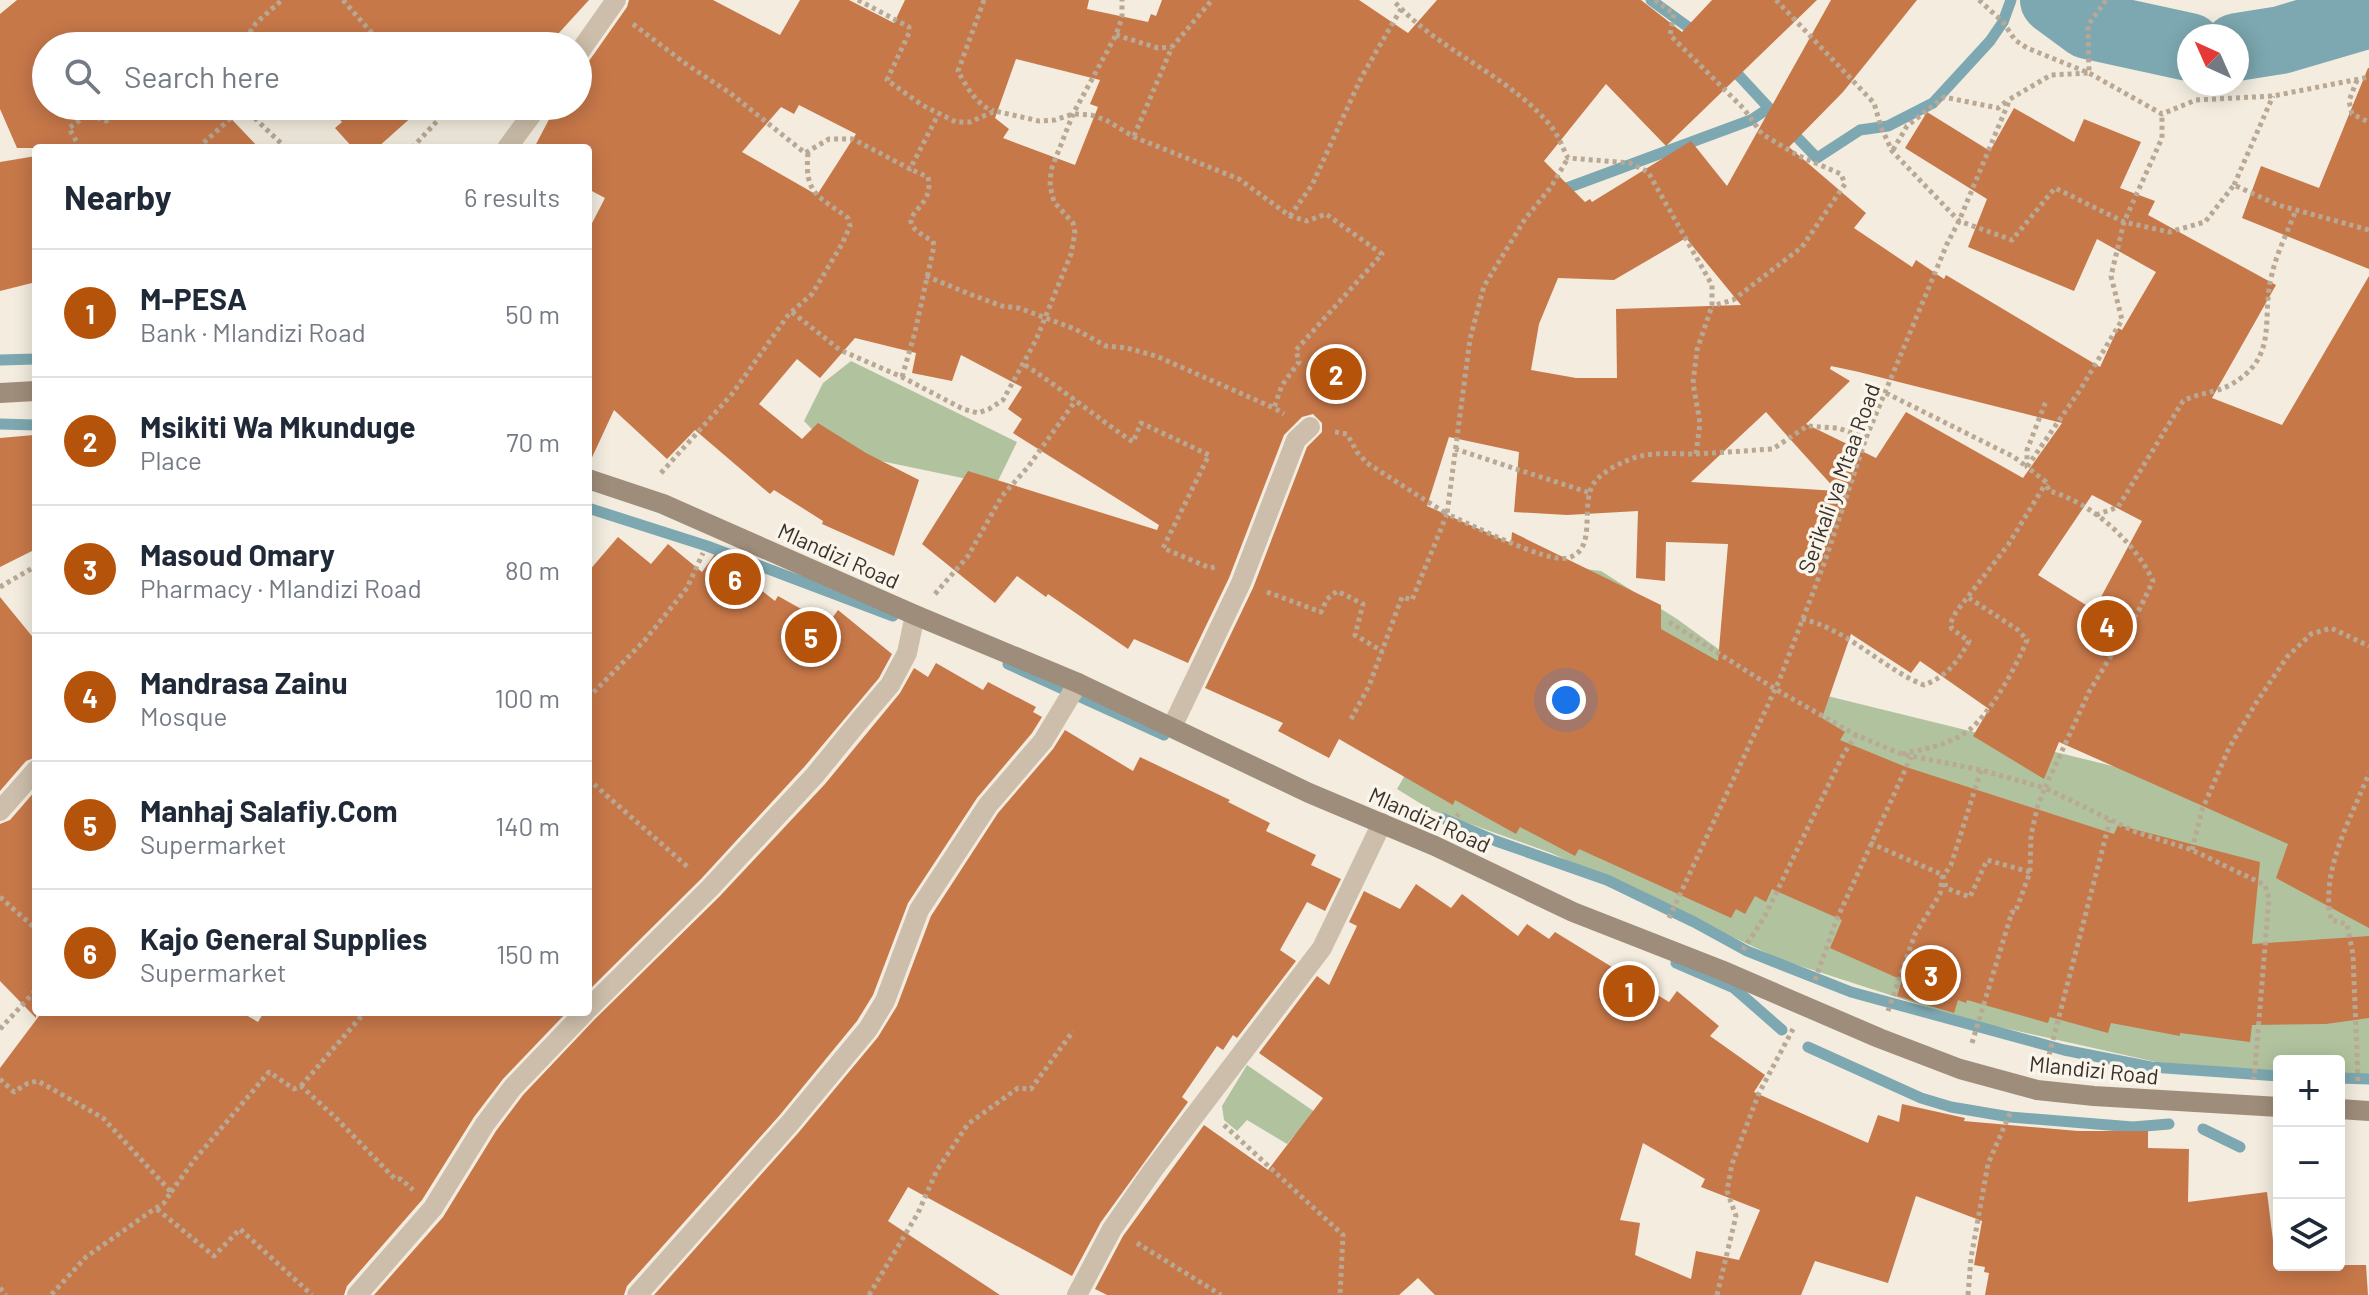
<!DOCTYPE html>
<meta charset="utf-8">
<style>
body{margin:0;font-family:Barlow,sans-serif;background:#f2f2f3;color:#1f2937}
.controls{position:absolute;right:24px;bottom:24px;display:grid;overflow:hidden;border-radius:8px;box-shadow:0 4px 20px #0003}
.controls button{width:72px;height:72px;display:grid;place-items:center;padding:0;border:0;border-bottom:2px solid #e0e1e3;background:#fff;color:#1f2937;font:40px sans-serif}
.compass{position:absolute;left:2177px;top:24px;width:72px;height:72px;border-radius:50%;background:#fff;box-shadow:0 4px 20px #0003;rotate:315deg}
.you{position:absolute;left:1566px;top:700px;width:28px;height:28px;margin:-20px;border:6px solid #fff;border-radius:50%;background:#1a73e8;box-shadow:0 0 0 12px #1a73e833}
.badge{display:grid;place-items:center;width:52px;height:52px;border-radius:50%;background:#b45309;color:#fff;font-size:26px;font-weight:700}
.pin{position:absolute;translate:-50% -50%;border:4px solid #fff;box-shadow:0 2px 8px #0006}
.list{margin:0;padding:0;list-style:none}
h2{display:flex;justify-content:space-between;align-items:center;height:104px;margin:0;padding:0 32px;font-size:34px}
h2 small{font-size:26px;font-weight:400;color:#747a83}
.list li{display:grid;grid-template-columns:52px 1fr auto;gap:24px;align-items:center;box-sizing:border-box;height:128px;padding:0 32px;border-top:2px solid #e0e1e3}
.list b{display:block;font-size:30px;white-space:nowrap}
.list p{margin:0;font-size:26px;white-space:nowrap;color:#747a83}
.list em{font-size:26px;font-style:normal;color:#747a83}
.icon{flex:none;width:44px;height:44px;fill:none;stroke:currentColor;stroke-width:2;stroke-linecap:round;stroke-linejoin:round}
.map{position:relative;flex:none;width:2369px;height:1295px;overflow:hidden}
.search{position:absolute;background:#fff;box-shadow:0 4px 20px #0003;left:32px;top:32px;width:560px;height:88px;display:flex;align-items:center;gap:20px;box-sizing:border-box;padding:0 28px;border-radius:44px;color:#747a83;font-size:30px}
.panel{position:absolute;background:#fff;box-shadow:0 4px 20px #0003;left:32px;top:144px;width:560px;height:872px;border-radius:8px}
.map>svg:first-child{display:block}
</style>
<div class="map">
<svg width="2369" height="1295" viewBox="0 0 2369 1295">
<rect width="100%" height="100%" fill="#f3ecdf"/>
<path fill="#b1c39e" d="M851 361 1017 442 996 485 833 451 804 421 823 383Z
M1569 567 1601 571 1677 619 1728 656 1807 691 2369 829V1080L2339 1077V1061H2279V1072L2156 1062 1964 1019 1782 960 1551 853 1431 810 1397 789 1426 739Z
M1247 1065 1315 1112 1287 1144 1247 1120 1237 1131 1224 1120 1222 1106Z"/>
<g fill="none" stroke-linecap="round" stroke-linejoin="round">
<path stroke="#7da8b1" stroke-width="11" d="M1651 0 1699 35
M1731 67 1769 108
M1556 192 1751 120 1769 108 1817 158 1860 130 1888 126 1933 103 1990 41 2003 22 2011 0
M0 360 36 359
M0 424 36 425
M588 508 707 546 893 616
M1008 664 1164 735
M1442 818 1496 841 1607 880 1694 922 1747 951 1851 992 2064 1050 2151 1067 2279 1076
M1676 963 1734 988 1782 1030
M1808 1047 1921 1098 1951 1107 2010 1117 2133 1127 2169 1124
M2339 1078 2369 1079
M2203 1129 2240 1147"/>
<path stroke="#7da8b1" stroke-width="68" d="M2054 0 2088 25 2189 47
M2237 47 2281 40 2369 14"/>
</g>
<path fill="#c77849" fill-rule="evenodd" d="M17 0H589L547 46H46V106H219L259 148H17L0 109V14Z
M629 0H713L780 35 800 0H849L894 23 905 0H1089L1087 9 1148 22 1151 14 1156 16 1162 0H1359L1408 33 1437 0H1641L1682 32 1712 0H1817L1666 146 1606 84 1544 161 1585 202 1590 199 1592 202 1691 141 1727 186 1831 0H1917L1843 92 1789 147 1866 213 1854 228 1912 267 1916 260 1944 279 1946 275 2100 367 2118 328 2122 330 2156 272 2097 239 2074 291 1968 247 1987 199 1905 148 1927 112 1990 151 2014 108 2074 142 2084 119 2141 142 2120 188 2155 201 2148 215 2276 285 2212 398 2282 425 2369 276V928L2276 878 2288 844 2059 742 2044 779 1973 736 1989 709 1920 661 1911 673 1851 634 1822 718 1845 732 1840 740 1906 767 2114 834 2118 825 2260 862 2252 944 2369 936V1018L2326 1024 2252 1025 2250 1042 2180 1033V1036L2111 1023 2108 1033 2050 1017 2048 1023 1967 1000 1966 1003 1958 1000 1954 1013 1897 996 1902 980 1830 948 1842 920 1772 889 1766 902 1755 896 1745 914 1736 909 1731 918 1579 849 1575 856 1520 827 1516 834 1455 800 1453 805 1339 739 1329 758 1278 731 1283 723 1205 688 1253 588 1307 447 1322 432V423L1313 414 1302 417 1284 435 1229 578 1188 663 1134 639 1128 649 1048 594 1046 597 1017 576 995 603 922 544 968 471 1157 530 1159 525 1013 433 1022 419 1008 409 1022 387 961 355 952 381 912 373 916 353 855 338 820 378 797 359 759 404 802 439 818 423 866 453 919 480 894 556 822 524 823 521 774 490 770 494 695 430 667 459 614 410 588 466V231L605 198 588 189V148H534L556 106H578V67L589 61 627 7ZM1016 59 1100 80 1090 104 1098 107 1075 165 1003 138 1009 129 995 118ZM799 105 856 134 817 195 742 152 781 107 794 114ZM1686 238 1741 305 1616 309 1617 378H1576L1531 370 1539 324 1558 278 1614 280ZM1831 366 1859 372 2062 423 2023 478 1906 412 1876 458 1806 424 1850 381 1830 369ZM1766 412 1790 439 1837 491 1691 482ZM1449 437 1519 452 1514 512 1567 515 1638 511 1636 578 1665 581 1666 542 1728 544 1718 661 1661 629V605L1512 532 1511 543 1427 506ZM2092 495 2142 521 2094 610 2038 575Z
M2368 68H2369V269L2242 218 2261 166 2319 188Z
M327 106H424L377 148H353L335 128 342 122Z
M36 156V282L0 291V162Z
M34 435 36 549 0 567V438Z
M618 537 651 564 668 544 702 572 715 554 775 601 778 596 828 624 838 610 892 654 879 678 805 766 701 879 588 991V572Z
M0 597 36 641V757L26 761 0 791Z
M936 663 983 690 988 682 1036 707 1033 712 1042 717 1032 733 977 798 908 903 873 995 857 1021 779 1116 627 1286 624 1295H374L443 1217 496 1131 523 1095 595 1019 719 897 825 784 900 693 914 668 928 677Z
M1065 730 1133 771 1140 757 1230 800 1228 802 1270 823 1266 831 1316 855 1311 865 1341 879 1325 911 1307 902 1280 950 1296 961 1237 1038 1233 1035 1223 1050 1217 1046 1182 1097 1188 1102 1101 1222 1072 1276 908 1187 888 1221 1000 1295H654L799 1132 878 1037 897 1006 931 916 998 813 1053 749Z
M36 790V1018L0 981V824L10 820Z
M1416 884 1451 908 1462 894 1518 936 1527 924 1549 939 1555 932 1669 1002 1677 991 1719 1026 1710 1036 1765 1075 1754 1092 1868 1143 1878 1115 1899 1122 1902 1104 1965 1118 1964 1121 2078 1131H2148V1148L2189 1149 2188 1202 2267 1192 2276 1265H2366L2368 1295H1985L1989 1273 1984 1272 1985 1267 1974 1265 1982 1221 1916 1196 1888 1283 1815 1261 1801 1295H1435L1418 1278 1399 1295H1107L1095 1289 1123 1236 1204 1125 1268 1170 1323 1098 1259 1053 1317 976 1329 985 1357 926 1349 922 1364 891 1400 909ZM1643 1143 1705 1179 1701 1187 1760 1210 1739 1260 1696 1251 1691 1279 1635 1255 1640 1223 1620 1220Z
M42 1012H241L258 1022 264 1012H567L503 1079 474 1117 422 1200 347 1286 344 1295H0V1068Z"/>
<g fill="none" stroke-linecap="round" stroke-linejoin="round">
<path stroke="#b8a894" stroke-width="5" stroke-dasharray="4 4" stroke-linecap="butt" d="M343 0 383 46
M858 0 909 27V33L887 80 922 105 956 122H970L995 111 1039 121 1055 120 1073 114 1091 115 1106 120 1134 137 1239 179 1290 216 1307 221 1326 214 1382 254 1296 350 1299 362 1282 385 1274 408 1284 414
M984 0 958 71C966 86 977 106 994 111
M1655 0 1674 14 1670 35 1744 109 1762 134 1797 155 1841 174 1845 184 1802 247 1733 300 1712 306
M1776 0 1874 103 1881 127 1892 151 1959 221 2012 240 2055 188 2124 222 2169 232 2205 222 2234 185 2278 205 2369 230
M1979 0 2003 22 2015 40 2027 48 2089 73 2162 114 2196 100 2273 96 2369 77
M633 24 686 64 730 93 805 153 829 139H853L910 169 938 115
M1116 35 1158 48 1172 47
M241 46 256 23 282 0
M2357 80 2349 101 2352 114 2369 122
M243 107 286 148
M1134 136 1172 47 1212 0
M80 148 69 128 89 114 106 121 126 106
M198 148 243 107
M412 148 439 119 429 106
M1893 150 1907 126 1944 97 1998 108 2008 100
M2234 185 2273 96
M1290 216 1312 185 1362 76 1401 9
M926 276 972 295 1002 306 1019 308 1075 329 1106 346 1127 348 1156 356 1274 408
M792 312 840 350 902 377 963 409 978 413 989 409 1003 400 1036 340 1071 254 1075 233 1073 223 1054 202 1050 186 1051 170 1073 114 1116 35 1122 17V0
M1025 365C1062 389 1096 417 1133 442L1141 423 1209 455 1163 548 1210 568 1215 567
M902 377 915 332 934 246 933 241C882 215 937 213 928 177L910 169
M1886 393 2014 457 2027 467 2080 390 2122 320 2111 276 2124 222 2162 138V114
M1335 432 1347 434 1357 452 1367 463 1447 514 1470 339 1484 286 1525 219 1551 187 1568 158
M1455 449 1590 493
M1696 454 1773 449 1807 426 1838 428 1866 438
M661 473 732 394 789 314 812 294 842 244 850 226 848 218C819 196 804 195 808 153
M2096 515 2118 507 2183 401C2198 393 2215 393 2230 385 2281 357 2260 317 2272 274 2277 252 2288 231 2296 210
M0 587 36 566
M1267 592 1321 612 1327 599 1337 591 1363 604 1355 635 1382 651
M935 594 968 556 1002 496 1028 467 1076 400
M1802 619C1848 629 1881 668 1924 685 1946 677 1958 662 1969 641L1952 629 1950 624 1956 612 2008 545 2046 483
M1669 622 1775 689 1856 735 1901 754 1981 770 2045 788 2089 692 2140 608 2153 581C2135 542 2091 502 2049 491L2046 482 2027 467V450L2046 401
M588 698 645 640 687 588 703 553
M1351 719 1369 686 1402 597 1412 600 1447 514C1470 524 1546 563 1567 558 1599 551 1579 504 1594 483 1602 471 1627 459 1641 456 1658 452 1679 454 1696 454L1700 423 1693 383 1697 350 1712 306V285L1648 172 1630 163 1568 158C1562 147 1558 134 1550 125 1506 73 1438 51 1393 0
M1902 754C1925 749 1948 745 1968 731 1991 713 2016 667 2027 640L2018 630 1969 598
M588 779 689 868
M1451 822 1459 814
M1870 843 1943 875 1946 888 1970 897 1987 860 2030 872
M2192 850 2202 810 2229 748 2256 703 2287 657 2311 634 2331 628 2369 646
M0 897 36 929
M1669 918 1779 681 1825 561 1866 438 1947 244 1959 221 2010 99 2051 75 2089 73 2088 25 2106 0
M1743 950 1765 916 1843 755 1856 735
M1815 980 1836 921 1911 757
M1888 1011 1915 934 1940 894 1942 878 1951 865 1981 770
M0 1029 36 990
M1972 1043 2012 912 2015 913 2030 872 2031 835 2038 805 2045 788 2136 832 2192 850 2265 885 2269 898 2254 1080
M2047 1063 2110 820
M0 1079 14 1092 28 1083 38 1081 103 1118 171 1192 164 1203 150 1212 86 1257 51 1295
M2358 1081 2353 955 2347 924 2331 920C2320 870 2351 819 2369 773
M301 1086 365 1012
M1224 1125 1343 1235 1340 1295
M171 1192 195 1159 269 1072 294 1089 301 1086 338 1120 395 1179H401L413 1190
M157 1209 214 1256 240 1229 312 1295
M1137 1243 1221 1295
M0 1288 6 1295
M869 1295 918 1213 937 1170 968 1124 1018 1088 1031 1089 1073 1031
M1717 1295 1736 1216 1727 1191 1732 1164 1759 1093 1793 1029
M1968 1295 1971 1258 1988 1164 2011 1111"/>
<path stroke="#ccbeaa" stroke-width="20" d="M578 54 616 0
M507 148 538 106
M1172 727 1241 583 1296 440 1310 427
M0 811 36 770
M588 1009 710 888 815 775 860 720 890 685 907 653 915 615
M357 1295 433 1208 485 1124 513 1087 585 1012
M637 1295 789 1124 868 1029 885 1001 919 910 988 805 1043 741 1078 683
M1077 1295 1112 1229 1153 1170 1322 948 1382 823"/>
<path stroke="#9f8d7b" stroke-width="20" d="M0 393 36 391
M588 479 663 504 915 615 1078 683 1309 793 1435 846 1573 912 1721 970 1879 1038 1960 1069 2037 1090 2094 1096 2279 1107
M2339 1109 2369 1111"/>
</g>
<g text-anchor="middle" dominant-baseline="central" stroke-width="7" stroke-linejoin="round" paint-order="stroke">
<g font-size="22" fill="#39302a" stroke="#faf5eb">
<text transform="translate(1838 478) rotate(-70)">Serikali ya Mtaa Road</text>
<text transform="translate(839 555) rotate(24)">Mlandizi Road</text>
<text transform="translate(1430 819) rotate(24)">Mlandizi Road</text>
<text transform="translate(2094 1069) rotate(6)">Mlandizi Road</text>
</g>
</g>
</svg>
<div class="controls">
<button>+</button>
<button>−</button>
<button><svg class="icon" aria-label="layers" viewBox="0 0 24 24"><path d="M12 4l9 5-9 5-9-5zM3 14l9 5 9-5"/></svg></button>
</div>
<svg class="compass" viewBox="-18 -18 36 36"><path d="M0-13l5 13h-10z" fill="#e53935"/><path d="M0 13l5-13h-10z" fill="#747a83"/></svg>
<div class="you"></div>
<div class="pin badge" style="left:1629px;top:991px">1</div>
<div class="pin badge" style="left:1336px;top:374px">2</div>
<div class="pin badge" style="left:1931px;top:975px">3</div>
<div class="pin badge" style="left:2107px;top:626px">4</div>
<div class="pin badge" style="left:811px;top:637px">5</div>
<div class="pin badge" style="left:735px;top:579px">6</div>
<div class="search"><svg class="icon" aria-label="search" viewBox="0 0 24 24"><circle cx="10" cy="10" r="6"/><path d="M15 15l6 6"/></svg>Search here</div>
<section class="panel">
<h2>Nearby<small>6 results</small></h2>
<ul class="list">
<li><span class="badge">1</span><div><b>M-PESA</b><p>Bank · Mlandizi Road</p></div><em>50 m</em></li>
<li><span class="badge">2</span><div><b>Msikiti Wa Mkunduge</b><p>Place</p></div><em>70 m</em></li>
<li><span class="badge">3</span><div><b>Masoud Omary</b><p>Pharmacy · Mlandizi Road</p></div><em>80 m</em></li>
<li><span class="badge">4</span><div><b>Mandrasa Zainu</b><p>Mosque</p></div><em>100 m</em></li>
<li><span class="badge">5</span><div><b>Manhaj Salafiy.Com</b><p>Supermarket</p></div><em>140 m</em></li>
<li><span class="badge">6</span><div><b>Kajo General Supplies</b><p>Supermarket</p></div><em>150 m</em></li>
</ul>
</section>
</div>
